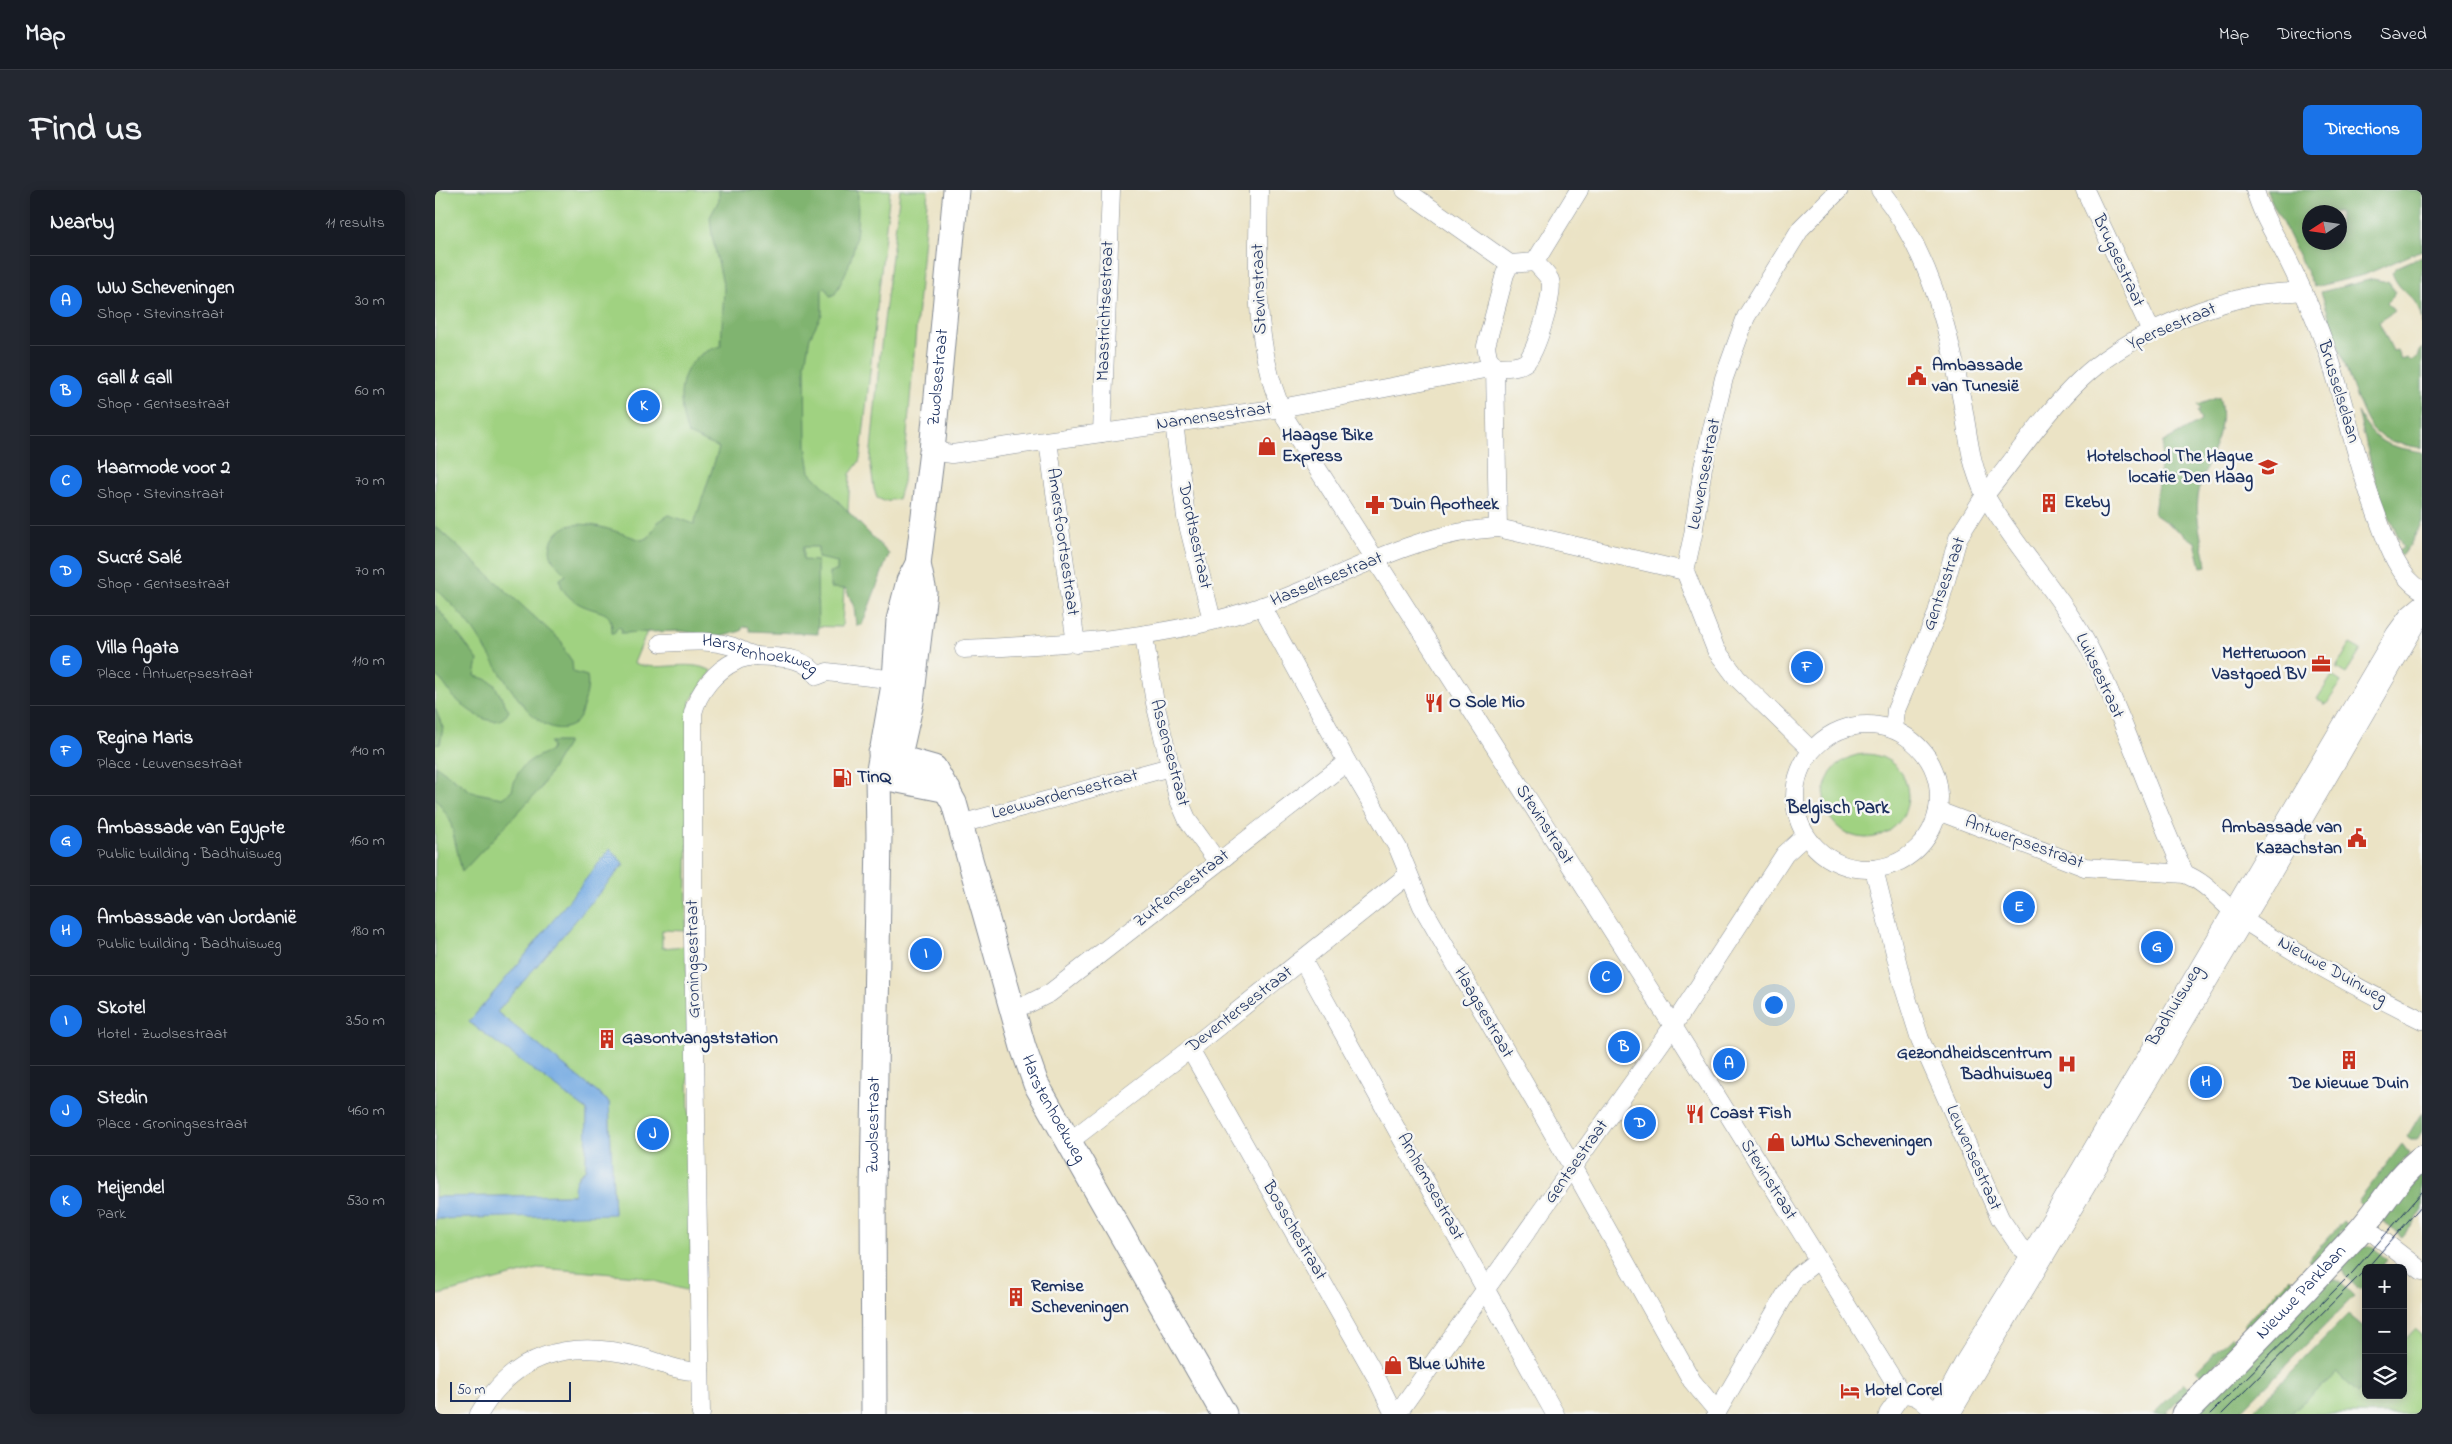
<!DOCTYPE html>
<meta charset="utf-8">
<style>
body{margin:0;font-family:"Indie Flower",sans-serif;background:#242831;color:#f1f3f6}
.controls{position:absolute;right:15px;bottom:15px;display:grid;overflow:hidden;border-radius:8px;box-shadow:0 2px 12px #0003}
.controls button{width:45px;height:45px;display:grid;place-items:center;padding:0;border:0;border-bottom:1px solid #363941;background:#171b24;color:#f1f3f6;font:25px sans-serif}
.compass{position:absolute;left:1867px;top:15px;width:45px;height:45px;border-radius:50%;background:#171b24;box-shadow:0 2px 12px #0003;rotate:258deg}
.scale{position:absolute;left:15px;bottom:12px;width:121px;box-sizing:border-box;padding-left:5px;border:2px solid #1b2f5e;border-top:0;font-size:14px;line-height:18px;white-space:nowrap;color:#1b2f5e;-webkit-text-stroke:4px #f6f6f2;paint-order:stroke}
.you{position:absolute;left:1338px;top:814px;width:18px;height:18px;margin:-12px;border:4px solid #fff;border-radius:50%;background:#1a73e8;box-shadow:0 0 0 8px #1a73e833}
.badge{display:grid;place-items:center;width:32px;height:32px;border-radius:50%;background:#1a73e8;color:#fff;font-size:16px;font-weight:700}
.pin{position:absolute;translate:-50% -50%;border:2px solid #fff;box-shadow:0 1px 5px #0006}
.list{margin:0;padding:0;list-style:none}
h2{display:flex;justify-content:space-between;align-items:center;height:65px;margin:0;padding:0 20px;font-size:21px}
h2 small{font-size:16px;font-weight:400;color:#9ea1a6}
.list li{display:grid;grid-template-columns:32px 1fr auto;gap:15px;align-items:center;box-sizing:border-box;height:90px;padding:0 20px;border-top:1px solid #363941}
.list b{display:block;font-size:19px;white-space:nowrap}
.list p{margin:0;font-size:16px;white-space:nowrap;color:#9ea1a6}
.list em{font-size:16px;font-style:normal;color:#9ea1a6}
.icon{flex:none;width:28px;height:28px;fill:none;stroke:currentColor;stroke-width:2;stroke-linecap:round;stroke-linejoin:round}
.map{position:relative;flex:none;width:1987px;height:1224px;overflow:hidden;border-radius:8px}
header{display:flex;align-items:center;gap:30px;box-sizing:border-box;height:70px;padding:0 25px;background:#171b24;border-bottom:1px solid #363941}
header strong{font-size:24px}
nav{display:flex;gap:28px;margin-inline-start:auto;font-size:18px}
.intro{display:flex;align-items:center;justify-content:space-between;box-sizing:border-box;height:120px;padding:0 30px}
h1{margin:0;font-size:35px}
.button{padding:12px 22px;border-radius:8px;background:#1a73e8;color:#fff;font-size:18px;font-weight:700}
main{display:flex;gap:30px;padding:0 30px}
aside{flex:1;background:#171b24;border-radius:8px;box-shadow:0 2px 12px #0003}
.map>svg:first-child{display:block}
</style>
<header>
<strong>Map</strong>
<nav><a>Map</a><a>Directions</a><a>Saved</a></nav>
</header>
<div class="intro"><h1>Find us</h1><a class="button">Directions</a></div>
<main>
<aside>
<h2>Nearby<small>11 results</small></h2>
<ul class="list">
<li><span class="badge">A</span><div><b>WW Scheveningen</b><p>Shop · Stevinstraat</p></div><em>30 m</em></li>
<li><span class="badge">B</span><div><b>Gall &amp; Gall</b><p>Shop · Gentsestraat</p></div><em>60 m</em></li>
<li><span class="badge">C</span><div><b>Haarmode voor 2</b><p>Shop · Stevinstraat</p></div><em>70 m</em></li>
<li><span class="badge">D</span><div><b>Sucré Salé</b><p>Shop · Gentsestraat</p></div><em>70 m</em></li>
<li><span class="badge">E</span><div><b>Villa Agata</b><p>Place · Antwerpsestraat</p></div><em>110 m</em></li>
<li><span class="badge">F</span><div><b>Regina Maris</b><p>Place · Leuvensestraat</p></div><em>140 m</em></li>
<li><span class="badge">G</span><div><b>Ambassade van Egypte</b><p>Public building · Badhuisweg</p></div><em>160 m</em></li>
<li><span class="badge">H</span><div><b>Ambassade van Jordanië</b><p>Public building · Badhuisweg</p></div><em>180 m</em></li>
<li><span class="badge">I</span><div><b>Skotel</b><p>Hotel · Zwolsestraat</p></div><em>350 m</em></li>
<li><span class="badge">J</span><div><b>Stedin</b><p>Place · Groningsestraat</p></div><em>460 m</em></li>
<li><span class="badge">K</span><div><b>Meijendel</b><p>Park</p></div><em>530 m</em></li>
</ul>
</aside>
<div class="map">
<svg width="1987" height="1224" viewBox="0 0 1987 1224">
<rect width="100%" height="100%" fill="#f6f6f2"/>
<filter id="ink" filterUnits="userSpaceOnUse"><feTurbulence type="fractalNoise" baseFrequency=".02" numOctaves="2"/><feDisplacementMap in="SourceGraphic" scale="10" xChannelSelector="R" yChannelSelector="G"/><feConvolveMatrix kernelMatrix="1 2 1 2 8 2 1 2 1" color-interpolation-filters="sRGB"/></filter>
<filter id="wash" filterUnits="userSpaceOnUse"><feTurbulence type="fractalNoise" baseFrequency=".0096" numOctaves="4" result="noise"/><feDisplacementMap in="SourceGraphic" scale="20" xChannelSelector="R" yChannelSelector="G"/><feGaussianBlur stdDeviation="1.12" result="paint"/><feColorMatrix in="noise" values="0 0 0 0 0 0 0 0 0 0 0 0 0 0 0 0 0 1.4 0 .05"/><feComposite in="paint" operator="in"/></filter>
<g filter="url(#wash)">
<rect width="100%" height="100%" fill="#ebe3c5"/>
<path fill="#a0d281" stroke="#5e8070" d="M0 0H455L426 264 424 272 415 284 407 437 216 432 199 473C224 483 251 468 277 481L255 511 251 741 227 740V758L251 756 256 1056 254 1101 202 1086 106 1078 0 1106V1029L179 1023 174 912 62 822 189 674 175 660 84 773 34 832 152 920 151 979 143 985 139 1005 0 1007Z
M465 0H493L468 292 463 309 449 311 442 308 439 299 435 271 445 164Z
M1915 454 1926 460 1911 484 1901 478Z
M1897 486 1906 492 1891 515 1882 509Z
M1389 606a42 42 0 1 1 84 0a42 42 0 1 1-84 0Z
M1980 1139 1987 1145V1224H1854L1902 1183 1923 1202 1931 1194V1205H1968V1152Z"/>
<path fill="#80b46f" stroke="#4e7266" fill-rule="evenodd" d="M284 0H423C423 45 422 64 400 104L395 106 390 97 387 100V124L375 147 370 174 371 256 375 282 454 364 427 435H421L419 417 411 399 395 398V382L402 381V372L383 368V357H368V370L382 371 383 444 315 441 313 436 308 437 306 441 285 447 246 441 186 443 187 439 183 437 179 443H177C177 422 171 424 154 418 141 414 125 403 125 389L131 385C121 375 111 365 117 351 132 318 182 343 207 350L214 347 223 332 234 325 259 334 284 258 253 244C240 207 242 167 286 156L289 98 277 46 275 27 284 10Z
M1831 0H1987V60L1929 85 1879 97ZM1874 22H1904V52H1874Z
M1987 66V134C1985 103 1964 106 1957 82L1962 77Z
M1938 89 1953 92 1960 101 1958 107 1952 113 1959 121 1944 132 1958 161 1962 160 1966 170 1973 168 1976 171 1982 168 1984 161 1987 158V258C1970 255 1954 253 1940 242 1925 231 1895 127 1886 102Z
M1784 207C1795 243 1768 272 1763 307 1760 330 1768 354 1772 376L1766 377 1760 352 1719 324 1728 252 1766 231 1762 221 1765 219 1762 215Z
M1923 222C1940 254 1952 256 1987 262V332L1975 355 1966 366 1963 361 1968 358 1942 297Z
M0 336 127 452 130 461 137 471 138 482 152 486C155 497 149 513 146 523 144 532 138 536 130 538 94 546 57 465 38 439 27 424 13 411 0 397Z
M0 415 43 470 40 486 51 489 59 494 74 521C63 543 36 523 23 511 14 504 10 492 0 485Z
M0 518 8 538 5 554 0 555Z
M115 552H132V554L105 599 27 682 15 630 0 607V575L37 602 67 608 77 601C82 576 93 570 115 561L117 557Z
M1987 922V941L1982 950H1977L1972 947Z
M1967 954 1974 963 1936 1016H1927L1923 1012Z
M1987 979V1022L1967 1047 1946 1030Z
M1908 1031 1914 1036 1909 1043 1905 1040 1903 1043 1906 1045 1879 1076 1873 1070Z
M1937 1056 1952 1070 1945 1078H1931V1094L1925 1100 1910 1086 1906 1077 1926 1057Z
M1855 1088 1861 1094 1815 1140 1809 1134Z
M1895 1088 1904 1091 1919 1106 1803 1224H1759Z
M1913 1124 1931 1139V1194L1923 1203 1902 1183 1854 1224H1815Z
M1797 1146 1803 1152 1768 1186 1762 1180Z
M1749 1193 1755 1199 1732 1222 1733 1224H1718Z"/>
<path fill="#75aae2" stroke="#486ca0" d="M175 659 189 674 62 822 174 912 179 1024 0 1029V1007L139 1005C139 992 141 987 151 979L152 920 34 832 84 773Z"/>
</g>
<g filter="url(#ink)">
<g fill="none" stroke-linecap="round" stroke-linejoin="round">
<g stroke="#838992" stroke-width="19">
<g id="street">
<path d="M824 0C823 78 816 159 852 231L1238 836 1467 1204"/>
<path d="M970 0 1075 74"/>
<path d="M1445 0C1492 58 1513 134 1526 206 1534 244 1533 269 1550 305L1523 348 1501 426 1461 520 1459 539"/>
<path d="M1650 0 1716 141"/>
<path d="M1820 0C1827 26 1842 48 1854 72 1868 100 1881 130 1892 160 1910 212 1920 268 1940 320 1950 347 1961 386 1987 400"/>
<path d="M739 233 751 327 777 430"/>
<path d="M667 243 676 0"/>
<path d="M613 251 641 454"/>
<path d="M497 261 517 264 846 218 1060 177C1069 177 1083 178 1091 172 1101 163 1120 102 1115 90 1112 84 1104 77 1100 72"/>
<path d="M1063 338 1060 177 1053 167 1051 156 1070 84 1075 74 1100 72 1144 0"/>
<path d="M827 416 912 572 963 658 987 716 1138 978 1257 1191 1282 1221"/>
<path d="M709 446 720 513 743 608 753 631 782 671"/>
<path id="s1" d="M226 453C250 452 273 449 296 456 305 459 313 465 322 466 343 468 369 465 382 486L392 482 470 491"/>
<path d="M529 459C631 454 730 450 828 416 907 388 977 342 1063 338L1250 381"/>
<circle cx="1432" cy="607" r="72"/>
<path d="M1376 560 1302 488 1281 460 1250 381 1258 345 1268 277 1289 188 1311 127 1366 38 1404 0"/>
<path d="M1503 621 1650 677 1750 684C1775 694 1788 716 1810 731 1867 768 1926 800 1987 830"/>
<path d="M525 634 735 577"/>
<path d="M1439 679 1468 795 1485 849 1565 1028 1584 1056 1604 1072"/>
<path d="M1750 684C1717 614 1693 539 1660 469 1631 409 1583 362 1550 305 1581 267 1610 223 1646 189 1689 148 1755 121 1811 107 1829 103 1849 103 1868 101"/>
<path d="M868 771 1120 1224"/>
<path d="M577 819 593 814 615 803 912 572"/>
<path d="M755 859 940 1185 959 1224"/>
<path d="M635 951 755 859 973 685"/>
<path d="M1929 1036 1987 1081"/>
<path d="M1467 1204C1483 1204 1491 1213 1501 1224"/>
<path d="M44 1224C80 1162 135 1149 202 1166 223 1171 244 1183 265 1181"/>
<path d="M266 1224 258 745V523C263 502 281 480 301 471 306 468 314 467 320 466"/>
<path d="M962 1224 1238 836 1350 664 1370 646"/>
<path d="M1281 1224 1360 1088 1383 1070"/>
<path d="M1453 1224 1467 1204"/>
<path d="M1501 1224 1529 1172 1595 1065 1960 444 1974 425 1987 414"/>
<path d="M1516 1224 1831 694 1987 425"/>
</g>
</g>
<g stroke="#838992" stroke-width="27">
<g id="secondary">
<path id="s2" d="M446 563 499 578 519 613 588 857 601 894 789 1224"/>
<path id="s3" d="M460 583 476 512 489 402 483 374 497 261 521 0"/>
<path d="M443 586 513 600"/>
<path id="s4" d="M439 1224 438 1001 444 646 443 586 460 489 464 430 474 391 483 374"/>
<path id="s5" d="M1749 1224C1808 1165 1866 1105 1923 1043 1945 1019 1961 987 1987 968"/>
</g>
</g>
<use href="#street" stroke="#fff" stroke-width="18"/>
<use href="#secondary" stroke="#fff" stroke-width="25"/>
<path stroke="#1b2f5e" stroke-width="1" d="M1932 1078 1987 1015
M1775 1224 1918 1082 1987 1002
M1787 1224 1931 1079"/>
</g>
</g>
<defs>
<g id="civic-bare" transform="scale(1.5)"><path d="M-.6-6.5H3V-4.5H.6V-3L4-1V1h2V6H-6V1h2V-1L-.6-3ZM-1.2 2.5V6h2.4V2.5Z" fill="#c8321e" stroke="#f6f6f2" stroke-width="2.5" paint-order="stroke"/></g>
<g id="shop-bare" transform="scale(1.5)"><path d="M-5-2.5h2.3a2.7 3.5 0 0 1 5.4 0H5L5.5 6h-11ZM-1.5-2.5h3a1.5 2.3 0 0 0-3 0Z" fill="#c8321e" stroke="#f6f6f2" stroke-width="2.5" paint-order="stroke"/></g>
<g id="university-bare" transform="scale(1.5)"><path d="M0-5L7-2L0 1L-7-2ZM-4 1L0 2.5L4 1V4Q0 6-4 4Z" fill="#c8321e" stroke="#f6f6f2" stroke-width="2.5" paint-order="stroke"/></g>
<g id="building-bare" transform="scale(1.5)"><path d="M-4-6H4V6H1V3H-1V6H-4ZM-2.5-4.3h1.7v1.8h-1.7ZM.8-4.3h1.7v1.8H.8ZM-2.5-1h1.7V.8h-1.7ZM.8-1h1.7V.8H.8Z" fill="#c8321e" stroke="#f6f6f2" stroke-width="2.5" paint-order="stroke"/></g>
<g id="pharmacy-bare" transform="scale(1.5)"><path d="M-2-6h4v4h4v4h-4v4h-4v-4h-4v-4h4Z" fill="#c8321e" stroke="#f6f6f2" stroke-width="2.5" paint-order="stroke"/></g>
<g id="office-bare" transform="scale(1.5)"><path d="M-6-3h4V-5.5h4V-3h4V5H-6ZM-1-4.5V-3h2v-1.5ZM-6 0V1H6V0Z" fill="#c8321e" stroke="#f6f6f2" stroke-width="2.5" paint-order="stroke"/></g>
<g id="restaurant-bare" transform="scale(1.5)"><path d="M-5-6h1v4h1v-4h1v4h1v-4h1v5L-1.5 .5V6h-2V.5L-5-1ZM5-6V6H3V1.5H1.5Q1.5-4 5-6Z" fill="#c8321e" stroke="#f6f6f2" stroke-width="2.5" paint-order="stroke"/></g>
<g id="fuel-bare" transform="scale(1.5)"><path d="M-5.5-6h7V0h2V4h1.3V-2.5L3-4.5l.8-.8L6-3V5H2.5V1h-1V6h-7ZM-4.2-4.7v3.2H.2V-4.7Z" fill="#c8321e" stroke="#f6f6f2" stroke-width="2.5" paint-order="stroke"/></g>
<g id="hospital-bare" transform="scale(1.5)"><path d="M-5-5h3v3.5h4V-5h3V5h-3V1.5h-4V5h-3Z" fill="#c8321e" stroke="#f6f6f2" stroke-width="2.5" paint-order="stroke"/></g>
<g id="hotel-bare" transform="scale(1.5)"><path d="M-6-4.5h1.5V1H6V5H4.5V3h-9V5H-6ZM-4 0a1.8 1.8 0 1 1 3.6 0ZM.5 0V-2.5h3Q6-2.5 6 0Z" fill="#c8321e" stroke="#f6f6f2" stroke-width="2.5" paint-order="stroke"/></g>
</defs>
<g fill-rule="evenodd">
<use href="#civic-bare" x="1482" y="186"/>
<use href="#shop-bare" x="832" y="256"/>
<use href="#university-bare" x="1833" y="277"/>
<use href="#building-bare" x="1614" y="313"/>
<use href="#pharmacy-bare" x="940" y="315"/>
<use href="#office-bare" x="1886" y="474"/>
<use href="#restaurant-bare" x="999" y="513"/>
<use href="#fuel-bare" x="407" y="588"/>
<use href="#civic-bare" x="1922" y="648"/>
<use href="#building-bare" x="172" y="849"/>
<use href="#building-bare" x="1914" y="870"/>
<use href="#hospital-bare" x="1632" y="874"/>
<use href="#restaurant-bare" x="1260" y="924"/>
<use href="#shop-bare" x="1341" y="952"/>
<use href="#building-bare" x="581" y="1107"/>
<use href="#shop-bare" x="958" y="1175"/>
<use href="#hotel-bare" x="1415" y="1201"/>
</g>
<g text-anchor="middle" dominant-baseline="central" stroke-width="5" stroke-linejoin="round" paint-order="stroke">
<g font-size="18" fill="#1b2f5e" stroke="#f6f6f2">
<text transform="translate(1683 71) rotate(65)">Brugsestraat</text>
<text transform="translate(825 99) rotate(-92)">Stevinstraat</text>
<text transform="translate(671 121) rotate(-88)">Maastrichtsestraat</text>
<text transform="translate(1737 137) rotate(-23)">Ypersestraat</text>
<text stroke="none"><textPath href="#s3" startOffset="400">Zwolsestraat</textPath></text>
<text transform="translate(1903 202) rotate(73)">Brusselselaan</text>
<text transform="translate(779 227) rotate(-8)">Namensestraat</text>
<text transform="translate(1270 284) rotate(-79)">Leuvensestraat</text>
<text transform="translate(759 346) rotate(78)">Dordtsestraat</text>
<text transform="translate(627 352) rotate(82)">Amersfoortsestraat</text>
<text transform="translate(892 390) rotate(-22)">Hasseltsestraat</text>
<text transform="translate(1510 394) rotate(-71)">Gentsestraat</text>
<text stroke="none"><textPath href="#s1" startOffset="101">Harstenhoekweg</textPath></text>
<text transform="translate(1664 486) rotate(65)">Luiksestraat</text>
<text transform="translate(734 563) rotate(75)">Assensestraat</text>
<text transform="translate(630 605) rotate(-15)">Leeuwardensestraat</text>
<text transform="translate(1109 635) rotate(57)">Stevinstraat</text>
<text transform="translate(1589 653) rotate(20)">Antwerpsestraat</text>
<text transform="translate(747 699) rotate(-38)">Zutfensestraat</text>
<text transform="translate(259 769) rotate(-91)">Groningsestraat</text>
<text transform="translate(1897 781) rotate(29)">Nieuwe Duinweg</text>
<text transform="translate(1740 816) rotate(-59)">Badhuisweg</text>
<text transform="translate(805 820) rotate(-38)">Deventersestraat</text>
<text transform="translate(1048 823) rotate(60)">Haagsestraat</text>
<text stroke="none"><textPath href="#s2" startOffset="418">Harstenhoekweg</textPath></text>
<text stroke="none"><textPath href="#s4" startOffset="289">Zwolsestraat</textPath></text>
<text transform="translate(1538 968) rotate(66)">Leuvensestraat</text>
<text transform="translate(1142 972) rotate(-55)">Gentsestraat</text>
<text transform="translate(1333 990) rotate(58)">Stevinstraat</text>
<text transform="translate(995 997) rotate(61)">Arnhemsestraat</text>
<text transform="translate(859 1041) rotate(60)">Bosschestraat</text>
<text stroke="none"><textPath href="#s5" startOffset="169">Nieuwe Parklaan</textPath></text>
</g>
<g font-size="18" font-weight="bold" fill="#1b2f5e" stroke="#f6f6f2" text-anchor="start">
<text x="1497" y="176">Ambassade<tspan x="1497" dy="21">van Tunesië</tspan></text>
<text x="847" y="246">Haagse Bike<tspan x="847" dy="21">Express</tspan></text>
<text x="1818" y="267" text-anchor="end">Hotelschool The Hague<tspan x="1818" dy="21">locatie Den Haag</tspan></text>
<text x="1629" y="313">Ekeby</text>
<text x="955" y="315">Duin Apotheek</text>
<text x="1871" y="464" text-anchor="end">Metterwoon<tspan x="1871" dy="21">Vastgoed BV</tspan></text>
<text x="1014" y="513">O Sole Mio</text>
<text x="422" y="588">TinQ</text>
<text x="1907" y="638" text-anchor="end">Ambassade van<tspan x="1907" dy="21">Kazachstan</tspan></text>
<text x="187" y="849">Gasontvangststation</text>
<text x="1617" y="864" text-anchor="end">Gezondheidscentrum<tspan x="1617" dy="21">Badhuisweg</tspan></text>
<text x="1914" y="894" text-anchor="middle">De Nieuwe Duin</text>
<text x="1275" y="924">Coast Fish</text>
<text x="1356" y="952">WMW Scheveningen</text>
<text x="596" y="1097">Remise<tspan x="596" dy="21">Scheveningen</tspan></text>
<text x="973" y="1175">Blue White</text>
<text x="1430" y="1201">Hotel Corel</text>
</g>
<g font-size="19" font-weight="bold" fill="#1b2f5e" stroke="#f6f6f2">
<text x="1403" y="618">Belgisch Park</text>
</g>
</g>
</svg>
<div class="controls">
<button>+</button>
<button>−</button>
<button><svg class="icon" aria-label="layers" viewBox="0 0 24 24"><path d="M12 4l9 5-9 5-9-5zM3 14l9 5 9-5"/></svg></button>
</div>
<svg class="compass" viewBox="-18 -18 36 36"><path d="M0-13l5 13h-10z" fill="#e53935"/><path d="M0 13l5-13h-10z" fill="#9ea1a6"/></svg>
<div class="scale">50 m</div>
<div class="you"></div>
<div class="pin badge" style="left:1294px;top:874px">A</div>
<div class="pin badge" style="left:1189px;top:857px">B</div>
<div class="pin badge" style="left:1171px;top:787px">C</div>
<div class="pin badge" style="left:1205px;top:933px">D</div>
<div class="pin badge" style="left:1584px;top:717px">E</div>
<div class="pin badge" style="left:1372px;top:477px">F</div>
<div class="pin badge" style="left:1722px;top:757px">G</div>
<div class="pin badge" style="left:1771px;top:892px">H</div>
<div class="pin badge" style="left:491px;top:764px">I</div>
<div class="pin badge" style="left:218px;top:944px">J</div>
<div class="pin badge" style="left:209px;top:216px">K</div>
</div>
</main>
